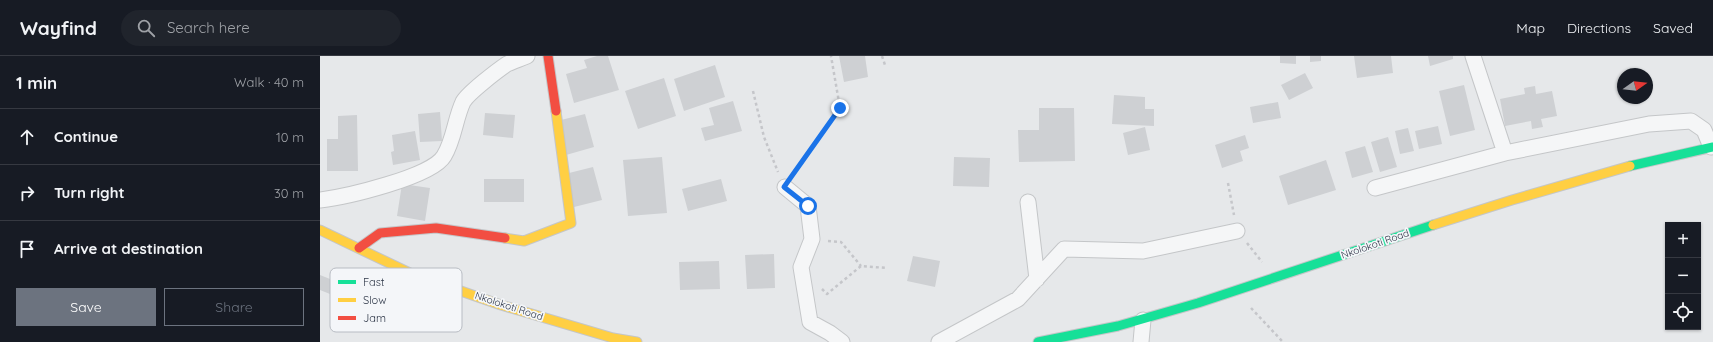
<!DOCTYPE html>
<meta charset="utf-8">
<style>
body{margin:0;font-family:Quicksand,sans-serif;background:#20242c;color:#f1f3f6}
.controls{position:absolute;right:12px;bottom:12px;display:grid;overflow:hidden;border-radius:0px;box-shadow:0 1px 3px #0004}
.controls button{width:36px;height:36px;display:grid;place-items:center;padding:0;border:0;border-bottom:1px solid #363941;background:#171b24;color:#f1f3f6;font:20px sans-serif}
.compass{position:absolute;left:1297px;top:12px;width:36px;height:36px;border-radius:50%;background:#171b24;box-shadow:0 1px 3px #0004;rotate:75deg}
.stop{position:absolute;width:12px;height:12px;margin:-9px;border:3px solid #1a73e8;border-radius:50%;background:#fff}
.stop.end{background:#1a73e8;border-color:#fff;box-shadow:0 1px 4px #0008}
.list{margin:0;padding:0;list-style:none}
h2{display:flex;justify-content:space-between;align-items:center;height:52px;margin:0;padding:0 16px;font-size:17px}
h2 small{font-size:13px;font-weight:400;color:#9ea1a6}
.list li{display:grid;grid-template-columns:26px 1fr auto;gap:12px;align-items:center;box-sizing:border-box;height:56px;padding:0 16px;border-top:1px solid #363941}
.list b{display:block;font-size:15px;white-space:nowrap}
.list em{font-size:13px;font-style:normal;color:#9ea1a6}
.actions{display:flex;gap:8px;padding:12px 16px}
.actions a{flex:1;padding:9px 0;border:1px solid #6c737f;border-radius:0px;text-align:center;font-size:14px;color:#6c737f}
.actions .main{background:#6c737f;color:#fff}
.icon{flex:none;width:22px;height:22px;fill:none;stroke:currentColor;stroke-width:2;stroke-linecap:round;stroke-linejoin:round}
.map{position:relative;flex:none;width:1393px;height:286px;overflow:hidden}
header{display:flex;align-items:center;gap:24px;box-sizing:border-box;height:56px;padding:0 20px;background:#171b24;border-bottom:1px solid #363941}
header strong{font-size:19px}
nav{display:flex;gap:22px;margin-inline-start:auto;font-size:14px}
.search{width:280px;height:36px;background:#20242c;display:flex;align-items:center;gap:10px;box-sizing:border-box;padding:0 14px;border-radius:22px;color:#9ea1a6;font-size:15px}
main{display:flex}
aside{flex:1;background:#171b24}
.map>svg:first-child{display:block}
</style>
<header>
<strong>Wayfind</strong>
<div class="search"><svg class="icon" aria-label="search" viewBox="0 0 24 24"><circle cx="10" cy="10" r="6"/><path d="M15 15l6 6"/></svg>Search here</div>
<nav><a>Map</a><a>Directions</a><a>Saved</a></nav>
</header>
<main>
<aside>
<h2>1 min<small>Walk · 40 m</small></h2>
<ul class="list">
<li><svg class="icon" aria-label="ahead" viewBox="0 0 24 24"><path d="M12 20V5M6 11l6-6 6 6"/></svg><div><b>Continue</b></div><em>10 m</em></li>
<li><svg class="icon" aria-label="right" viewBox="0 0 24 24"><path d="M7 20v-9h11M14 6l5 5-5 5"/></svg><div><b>Turn right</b></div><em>30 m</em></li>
<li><svg class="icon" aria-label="arrive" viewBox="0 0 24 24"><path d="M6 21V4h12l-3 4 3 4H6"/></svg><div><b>Arrive at destination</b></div></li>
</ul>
<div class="actions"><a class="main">Save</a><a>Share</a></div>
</aside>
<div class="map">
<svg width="1393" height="286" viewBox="0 0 1393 286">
<rect width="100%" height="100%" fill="#e6e8ea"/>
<path fill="#ced0d3" d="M277 0H288L299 34 254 47 246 18 267 12 264 4Z
M519 0H545L548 21 524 26Z
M960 0H976V8L960 7Z
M990 0H1001V5L990 6Z
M1034 0H1071L1073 17 1037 22Z
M1108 0H1133V3L1110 10Z
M395 9 405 41 364 55 354 23Z
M985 17 993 32 969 44 961 29Z
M344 22 356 60 318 73 305 35Z
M1144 29 1155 74 1130 80 1119 35Z
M1215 30 1216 38 1232 35 1237 60 1221 63 1223 71 1212 73 1211 65 1185 70 1180 43 1205 38 1204 32Z
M794 39 825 41V53H834V70L792 68Z
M413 45 422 75 385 85 381 72 394 69 389 52Z
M958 46 961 62 933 67 930 51Z
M719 52H754L755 105 699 106 698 74H719Z
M120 56 122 85 100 86 98 58Z
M165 57 195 59 193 82 163 79Z
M265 58 274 91 246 99 237 65Z
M37 59 38 115H7V83H18V60Z
M1118 70 1122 88 1099 93 1095 75Z
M825 71 830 94 808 99 803 77Z
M1088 72 1094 95 1080 98 1075 75Z
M95 75 100 104 73 109 71 96 74 95 72 79Z
M925 79 929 92 920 95 923 105 902 112 895 89Z
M1068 81 1077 111 1060 116 1051 86Z
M1045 90 1053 116 1032 122 1025 96Z
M342 101 347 157 308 160 303 104Z
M634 101 670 102 669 131 633 130Z
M1006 104 1016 134 968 149 959 120Z
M273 111 282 144 254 151 245 118Z
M164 123H204V146H164Z
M401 123 407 145 368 155 362 133Z
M82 128 110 132 105 165 77 160Z
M454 198 455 232 427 233 425 199Z
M593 200 620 205 615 231 587 225Z
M399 205 400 233 360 234 359 206Z
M0 219 15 225 10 238 0 234Z"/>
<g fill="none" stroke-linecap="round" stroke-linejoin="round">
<g stroke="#c4c6c8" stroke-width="17">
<path id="street" d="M1153 0 1185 97
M465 131 488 150 492 183 481 211 490 266 510 277 522 286
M1055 132 1185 97 1329 68 1371 65 1384 74 1391 91
M0 144C25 141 112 121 124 100 134 84 135 63 143 46 148 37 178 14 187 8 193 5 200 3 207 0
M708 146 717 223
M619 286 698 243 744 193 823 195 917 175
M821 286 823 264"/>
</g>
<g stroke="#c4c6c8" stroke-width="11">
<path id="fast" d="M1310 110 1393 91
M718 286 798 270 878 247 1113 169"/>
</g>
<g stroke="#c4c6c8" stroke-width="11">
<path id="slow" d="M1113 169 1192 144 1310 110
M0 174 92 218 181 249 293 282 317 286
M185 182 204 185 251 167 236 55"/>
</g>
<g stroke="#c4c6c8" stroke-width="11">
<path id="jam" d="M228 0 236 55
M39 192 60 177 116 172 185 182"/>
</g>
<path stroke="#c5c6ca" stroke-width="2.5" stroke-dasharray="3 3" stroke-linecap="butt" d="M562 0 565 9
M433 35 444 81 458 116
M474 118 520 52 511 0
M908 127 914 159
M508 185 521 186 541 210
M927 187 942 206
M502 233 507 238 541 210 567 212
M931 252 963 286"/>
<use href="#street" stroke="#f5f6f7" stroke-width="15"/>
<use href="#fast" stroke="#16e098" stroke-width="9"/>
<use href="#slow" stroke="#ffcf43" stroke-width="9"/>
<use href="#jam" stroke="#f24e42" stroke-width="9"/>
</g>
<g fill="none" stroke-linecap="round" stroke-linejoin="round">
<path stroke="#1a73e8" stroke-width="5" d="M488 150 464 131 520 52"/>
</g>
<g text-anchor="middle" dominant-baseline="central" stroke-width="3.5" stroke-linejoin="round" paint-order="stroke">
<g font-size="10" fill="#2b3445" stroke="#f4f6f9">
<text transform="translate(1055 188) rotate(-19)">Nkolokoti Road</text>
<text transform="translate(189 250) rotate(18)">Nkolokoti Road</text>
</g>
</g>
<rect x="10" y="212" width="132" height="64" rx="6" fill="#f4f6f9" stroke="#b8bcc3" stroke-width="1"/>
<rect x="18" y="224" width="18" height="4" fill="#16e098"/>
<rect x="18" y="242" width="18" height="4" fill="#ffcf43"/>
<rect x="18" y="260" width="18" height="4" fill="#f24e42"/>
<g font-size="11" fill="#2b3445">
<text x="43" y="230">Fast</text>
<text x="43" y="248">Slow</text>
<text x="43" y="266">Jam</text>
</g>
</svg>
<div class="controls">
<button>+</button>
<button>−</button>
<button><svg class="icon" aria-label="locate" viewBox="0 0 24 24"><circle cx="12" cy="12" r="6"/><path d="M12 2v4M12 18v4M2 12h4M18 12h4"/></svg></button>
</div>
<svg class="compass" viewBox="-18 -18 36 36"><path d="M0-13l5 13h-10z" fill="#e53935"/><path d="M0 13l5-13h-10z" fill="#9ea1a6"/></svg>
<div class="stop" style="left:488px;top:150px"></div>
<div class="stop end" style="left:520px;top:52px"></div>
</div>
</main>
